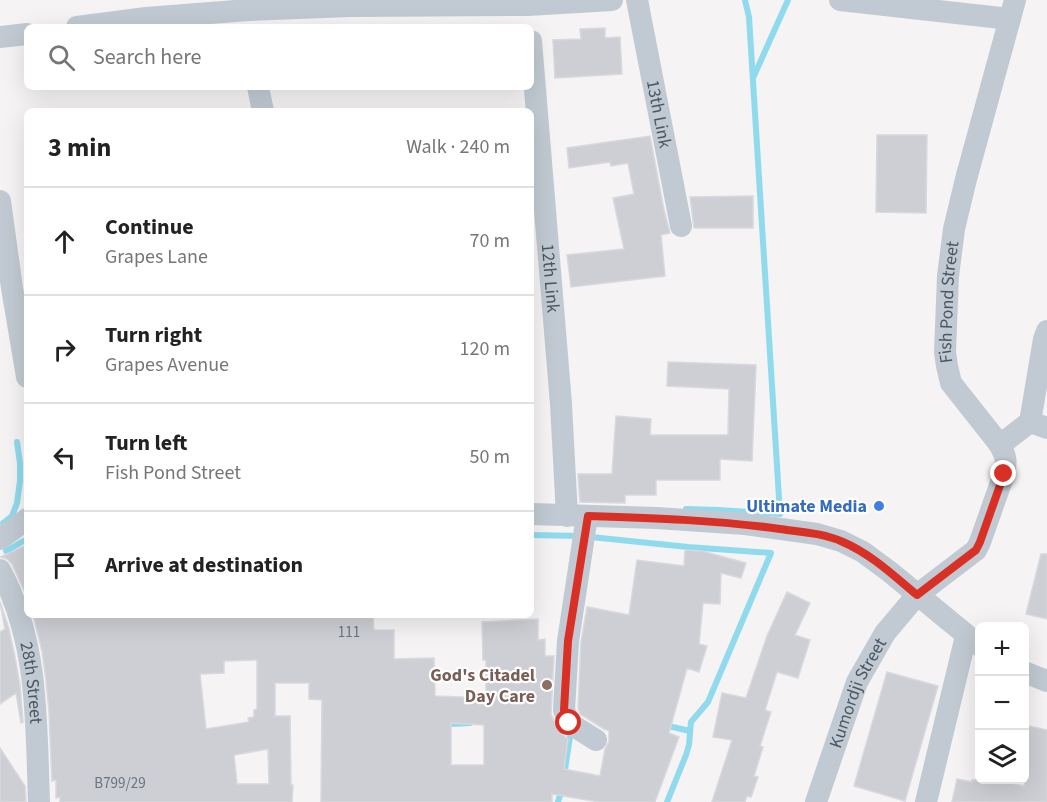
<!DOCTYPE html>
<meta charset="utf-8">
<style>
body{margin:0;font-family:"Source Sans 3",sans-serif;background:#f6f6f6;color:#222}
.controls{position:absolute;right:18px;bottom:18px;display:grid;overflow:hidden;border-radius:9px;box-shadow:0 6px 24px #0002}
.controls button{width:54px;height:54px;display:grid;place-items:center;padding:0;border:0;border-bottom:2px solid #e0e0e0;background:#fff;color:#222;font:30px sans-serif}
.stop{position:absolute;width:18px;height:18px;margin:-14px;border:4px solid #d93025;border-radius:50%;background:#fff}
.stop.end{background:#d93025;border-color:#fff;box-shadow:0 2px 6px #0008}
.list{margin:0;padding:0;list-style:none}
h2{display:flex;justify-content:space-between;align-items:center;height:78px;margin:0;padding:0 24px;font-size:26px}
h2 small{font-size:20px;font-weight:400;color:#767676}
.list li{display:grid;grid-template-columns:39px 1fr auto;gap:18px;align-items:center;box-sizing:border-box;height:108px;padding:0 24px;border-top:2px solid #e0e0e0}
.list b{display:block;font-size:22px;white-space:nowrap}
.list p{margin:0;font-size:20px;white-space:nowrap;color:#767676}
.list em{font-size:20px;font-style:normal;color:#767676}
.icon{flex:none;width:33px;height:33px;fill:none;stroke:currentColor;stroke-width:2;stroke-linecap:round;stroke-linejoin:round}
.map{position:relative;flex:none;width:1047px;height:802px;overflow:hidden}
.search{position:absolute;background:#fff;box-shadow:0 6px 24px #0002;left:24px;top:24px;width:510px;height:66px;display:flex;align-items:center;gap:15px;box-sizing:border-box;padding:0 21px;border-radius:9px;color:#767676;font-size:22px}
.panel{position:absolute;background:#fff;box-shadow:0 6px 24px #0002;left:24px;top:108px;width:510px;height:510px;border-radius:9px}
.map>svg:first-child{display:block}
</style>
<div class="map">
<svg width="1047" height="802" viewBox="0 0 1047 802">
<rect width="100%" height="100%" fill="#f5f3f3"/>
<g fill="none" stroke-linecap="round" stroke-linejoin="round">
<path stroke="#90daee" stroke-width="6" d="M753 78 788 0
M686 509 718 510 780 514 749 17 745 0
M3 523 12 516 17 503 20 481V463L17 442
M531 535 581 536 688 547 771 553 708 702 691 722 689 745 686 755 667 802
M6 551 27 539
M452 724 470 723
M664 725 690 731
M564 776 571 730
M558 802 562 789"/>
</g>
<path fill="#cdcfd5" stroke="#d7d9de" stroke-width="1.5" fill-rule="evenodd" d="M605 28V38L620 37 622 74 555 78 553 40 581 39 580 29Z
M877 135H927L926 213 876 212Z
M650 136 664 210 670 233 661 235 665 276 571 287 567 255 624 249 613 198 634 194 628 163 611 166 610 162 569 168 567 148Z
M753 196V228H694L690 197Z
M668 362 756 365 752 461 720 459V480H656V495H625V503L580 502 578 474H612L616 416 651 419 650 435H728L729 389 667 386Z
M27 545V597L12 564 7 559 0 557Z
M685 550 702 551 746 563 741 578 721 573 720 604 703 603 699 644 707 646 699 672 687 668 669 733 679 737 655 802H599L552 794V802H321L322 700 309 699V683H275V716H290L291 785H293L292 802H60V797L56 798V780L52 781 49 712 46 681 42 651 33 615H373L374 630H394V659L434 658 435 696 486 698V660H483L482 622 538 619V640L545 639V656H554L551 714 557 728 562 734 568 739 564 769 600 776 605 749 609 741V731L604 729 580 714 578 708 581 642 587 607 629 615 637 560 684 566ZM257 660V709L254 710V717L248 718 249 722 206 729 200 674 224 673V661ZM451 723 484 725V765H451ZM268 749 269 784H237L234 755Z
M1041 554H1047V619L1026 614Z
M787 592 810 603 795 635 810 640 798 678 777 672 765 710 771 712 760 746 763 747 754 776 758 777 751 797 747 796 745 802H712L732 740 713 737 722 693 746 698 767 636Z
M0 602 9 629 15 657 20 685 23 722 21 723 16 693 0 704V632L5 629Z
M887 672 938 686 905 801 854 786Z
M1024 725 1047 730V802H952L957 779 972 782V780H997L1024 786Z
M0 748 25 786 26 802H0Z"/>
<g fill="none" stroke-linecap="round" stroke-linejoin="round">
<g stroke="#c1cad2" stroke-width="22">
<path id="s1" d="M637 0 681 226"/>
<path d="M840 0 1010 19"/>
<path d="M77 27 146 18 248 10 349 6 528 5 612 0"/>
<path d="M0 37 27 34"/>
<path id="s2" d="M531 41 561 404 567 516"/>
<path d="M258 87 263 111"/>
<path d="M0 201 12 288 27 377"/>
<path d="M1030 422 1044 339 1047 331"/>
<path d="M1000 445 1030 422 1047 428"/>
<path d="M531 514 657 518 745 524 817 534 841 541 863 552 890 572 980 646"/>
<path d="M587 516 568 641 564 710 569 723 596 740"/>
<path d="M0 539 27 519"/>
<path id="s3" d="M0 570C39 642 36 723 39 802"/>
<path d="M1024 672 1047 681"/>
<path id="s4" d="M816 802 857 682 885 633 917 595 976 550 980 542 1004 474C1007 461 1006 457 1000 445L951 383 947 366 945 352 948 276 954 229 966 179 1015 0"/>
<path d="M926 802 966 636"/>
</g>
</g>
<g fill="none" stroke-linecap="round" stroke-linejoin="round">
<path stroke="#d93025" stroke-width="8" d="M569 723 566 718 564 710 568 641 588 516C652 518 716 520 780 529 801 532 823 533 843 542 871 554 894 576 917 595L976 550 980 542 1004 474"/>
</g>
<circle fill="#3f7fe0" stroke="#fff" stroke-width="2" cx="879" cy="506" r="6"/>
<circle fill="#8d6e63" stroke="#fff" stroke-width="2" cx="547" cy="685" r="6"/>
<g text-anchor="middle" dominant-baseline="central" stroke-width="4.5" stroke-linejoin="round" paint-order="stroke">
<g font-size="15" fill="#6b747e">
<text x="349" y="632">111</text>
<text x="120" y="783">B799/29</text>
</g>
<g font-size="18" fill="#4a5661" stroke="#fff">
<text stroke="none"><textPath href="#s1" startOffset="116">13th Link</textPath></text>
<text stroke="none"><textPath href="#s2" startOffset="238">12th Link</textPath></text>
<text stroke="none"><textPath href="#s4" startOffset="579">Fish Pond Street</textPath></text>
<text stroke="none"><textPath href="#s3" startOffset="118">28th Street</textPath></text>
<text stroke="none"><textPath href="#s4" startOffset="117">Kumordji Street</textPath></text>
</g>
<g font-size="18" font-weight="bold" fill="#366cbe" stroke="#fff" text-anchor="end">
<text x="867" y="506">Ultimate Media</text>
</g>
<g font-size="18" font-weight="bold" fill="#785e54" stroke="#fff" text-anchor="end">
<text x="535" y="675">God's Citadel<tspan x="535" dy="21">Day Care</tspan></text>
</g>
</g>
</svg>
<div class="controls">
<button>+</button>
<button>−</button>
<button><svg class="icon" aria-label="layers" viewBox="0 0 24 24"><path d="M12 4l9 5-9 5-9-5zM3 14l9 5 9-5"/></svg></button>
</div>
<div class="stop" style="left:569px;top:723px"></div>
<div class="stop end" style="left:1004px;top:474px"></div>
<div class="search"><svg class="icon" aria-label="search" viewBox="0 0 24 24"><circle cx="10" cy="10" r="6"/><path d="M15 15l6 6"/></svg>Search here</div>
<section class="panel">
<h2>3 min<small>Walk · 240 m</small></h2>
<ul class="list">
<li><svg class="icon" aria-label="ahead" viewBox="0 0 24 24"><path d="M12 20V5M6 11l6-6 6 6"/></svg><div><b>Continue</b><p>Grapes Lane</p></div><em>70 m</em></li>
<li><svg class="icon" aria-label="right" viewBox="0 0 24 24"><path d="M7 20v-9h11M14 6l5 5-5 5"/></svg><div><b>Turn right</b><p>Grapes Avenue</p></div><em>120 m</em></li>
<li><svg class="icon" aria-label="left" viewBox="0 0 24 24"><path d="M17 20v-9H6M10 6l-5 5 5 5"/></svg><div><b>Turn left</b><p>Fish Pond Street</p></div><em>50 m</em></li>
<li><svg class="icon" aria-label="arrive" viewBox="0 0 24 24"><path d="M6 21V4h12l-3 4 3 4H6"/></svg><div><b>Arrive at destination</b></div></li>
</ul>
</section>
</div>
